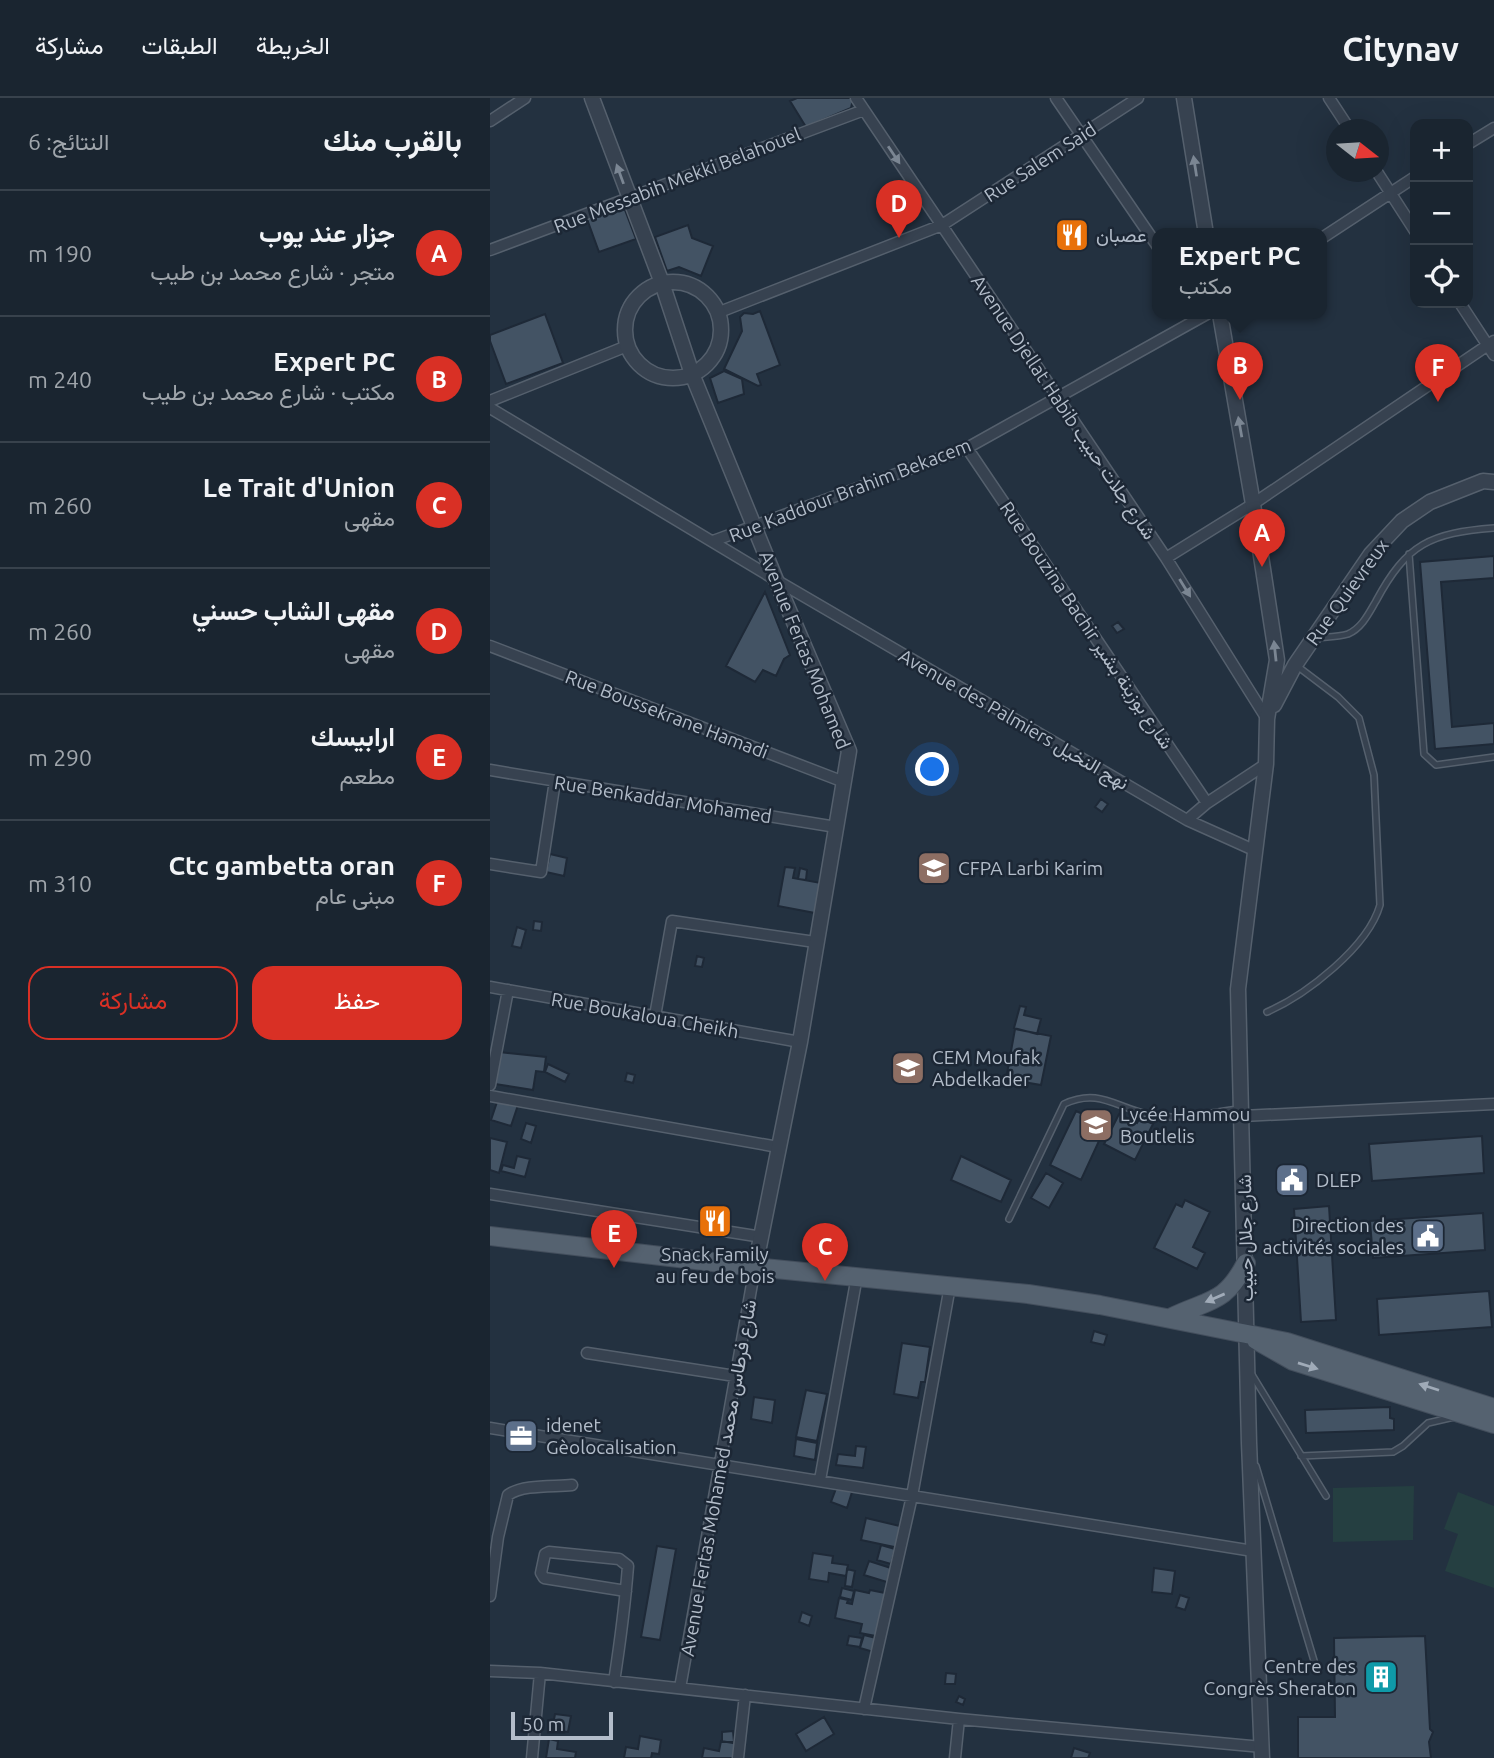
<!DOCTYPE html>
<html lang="ar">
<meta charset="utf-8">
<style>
body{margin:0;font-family:Ubuntu,Vazirmatn,sans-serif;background:#232d38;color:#f1f3f6;direction:rtl}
.controls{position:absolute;right:21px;top:21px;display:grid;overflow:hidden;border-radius:14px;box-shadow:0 7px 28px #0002}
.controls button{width:63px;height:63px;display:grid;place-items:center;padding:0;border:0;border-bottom:2px solid #38424c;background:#1a2530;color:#f1f3f6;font:35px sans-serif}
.compass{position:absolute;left:836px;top:21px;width:63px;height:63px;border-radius:50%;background:#1a2530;box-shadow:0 7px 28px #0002;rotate:107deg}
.scale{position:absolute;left:21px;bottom:18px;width:102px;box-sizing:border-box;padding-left:7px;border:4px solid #b3bdca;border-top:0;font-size:19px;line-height:24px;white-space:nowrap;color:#b3bdca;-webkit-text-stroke:5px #1c2735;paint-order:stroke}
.you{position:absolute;left:443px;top:672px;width:24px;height:24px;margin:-18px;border:5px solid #fff;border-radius:50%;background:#1a73e8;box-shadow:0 0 0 10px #1a73e833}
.badge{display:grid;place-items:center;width:46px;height:46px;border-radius:50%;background:#d93025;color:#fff;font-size:23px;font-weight:700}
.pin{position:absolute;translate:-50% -58px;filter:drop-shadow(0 2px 4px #0008)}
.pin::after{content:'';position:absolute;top:37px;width:24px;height:21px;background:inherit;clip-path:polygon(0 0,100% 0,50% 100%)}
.popup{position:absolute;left:662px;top:130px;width:175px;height:91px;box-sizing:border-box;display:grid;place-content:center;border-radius:14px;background:#1a2530;filter:drop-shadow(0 2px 5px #0005);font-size:23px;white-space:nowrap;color:#9fa5ab}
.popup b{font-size:26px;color:#f1f3f6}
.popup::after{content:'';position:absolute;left:50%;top:100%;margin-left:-14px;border:14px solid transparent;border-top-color:#1a2530}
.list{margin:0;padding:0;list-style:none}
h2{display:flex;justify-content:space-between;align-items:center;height:91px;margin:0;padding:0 28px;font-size:30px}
h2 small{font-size:23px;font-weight:400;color:#9fa5ab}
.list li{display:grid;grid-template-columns:46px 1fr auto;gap:21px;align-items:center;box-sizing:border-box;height:126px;padding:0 28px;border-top:2px solid #38424c}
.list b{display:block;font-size:26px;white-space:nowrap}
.list p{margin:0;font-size:23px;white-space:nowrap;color:#9fa5ab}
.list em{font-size:23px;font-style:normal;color:#9fa5ab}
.actions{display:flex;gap:14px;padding:21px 28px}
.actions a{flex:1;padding:16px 0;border:2px solid #d93025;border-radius:21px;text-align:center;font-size:24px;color:#d93025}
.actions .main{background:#d93025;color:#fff}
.icon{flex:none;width:38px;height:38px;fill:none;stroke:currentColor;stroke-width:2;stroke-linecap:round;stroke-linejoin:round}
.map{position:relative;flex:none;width:1004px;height:1660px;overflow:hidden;direction:ltr}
header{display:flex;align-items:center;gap:42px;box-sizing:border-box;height:98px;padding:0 35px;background:#1a2530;border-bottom:2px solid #38424c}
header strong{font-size:33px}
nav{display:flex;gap:38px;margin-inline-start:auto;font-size:24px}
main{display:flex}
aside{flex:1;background:#1a2530}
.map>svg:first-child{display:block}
</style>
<header>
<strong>Citynav</strong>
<nav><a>الخريطة</a><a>الطبقات</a><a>مشاركة</a></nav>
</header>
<main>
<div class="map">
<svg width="1004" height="1660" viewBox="0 0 1004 1660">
<rect width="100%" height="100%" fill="#233140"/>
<path fill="#253f41" d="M924 1388 923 1442 843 1444V1390Z
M968 1394 1004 1408V1490L955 1473 968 1436 954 1431Z"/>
<path fill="#435364" stroke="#1e2937" stroke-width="2" d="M307 0H363V1L361 10 316 29 300 3Z
M125 109 135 112 146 141 109 154 97 121Z
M198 127 202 140 223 148 211 178 189 169 177 173 165 139Z
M270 213 290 267 267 276 271 287 268 288 234 271 252 233 250 219 254 215 263 216Z
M55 216 73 265 16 286 0 243V237Z
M234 273 252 281 254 296 228 305 220 280Z
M1004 458V480L951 484 962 629 1004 625V646L945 651 930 464Z
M275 494 300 557 294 561 286 578 273 572 265 584 236 568Z
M628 524 634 531 627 535 622 528Z
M611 701 618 706 612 714 605 709Z
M60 756 77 760 74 778 56 774Z
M295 769 305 770 303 780 331 785 325 815 288 808Z
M310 770 317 772 316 782 308 781Z
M44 823 52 824 51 833 43 832Z
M27 829 36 832 31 850 22 848Z
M207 858 214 860 212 869 205 868Z
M530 908 536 909 534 917 551 921 547 936 524 930Z
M525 931 561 938 551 987 516 981Z
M9 954 56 959 54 974 46 973 43 992 5 986Z
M58 966 79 976 75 984 55 974Z
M137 975 145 977 143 985 135 983Z
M8 1001 28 1007 21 1028 1 1022Z
M586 1013 602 1020 595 1036 609 1043 591 1082 560 1067Z
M629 1016 647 1025 650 1020 663 1026 645 1062 614 1046Z
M36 1025 46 1028 41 1045 31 1041Z
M992 1038 994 1075 882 1083 879 1046Z
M0 1040 17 1044 9 1075 0 1072Z
M27 1058 40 1061 35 1079 11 1073 13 1067 24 1070Z
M471 1058 521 1082 511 1104 461 1082Z
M556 1075 573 1085 559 1110 541 1100Z
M695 1102 720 1114 703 1149 715 1155 707 1171 664 1150 686 1106 692 1109Z
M839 1108 846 1222 811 1224 804 1111Z
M993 1115 995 1152 883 1160 880 1123Z
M999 1193 1002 1229 889 1237 887 1201Z
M604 1233 617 1237 614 1247 601 1244Z
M412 1245 440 1249 435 1284H431L428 1300 404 1296Z
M316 1292 337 1296 327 1343 306 1339Z
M264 1299 285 1302 282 1325 261 1321Z
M900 1309V1320L904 1321V1332L816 1335 815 1312Z
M306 1341 327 1345 325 1362 304 1358Z
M366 1348 376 1349 373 1370 346 1367 348 1356 365 1358Z
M347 1388 362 1394 357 1410 341 1404Z
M376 1420 414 1429 409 1450 371 1442Z
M391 1447 405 1451 401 1466 387 1462Z
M167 1448 186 1451 170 1542 151 1539Z
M323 1455 343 1458 342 1465 358 1467 356 1478 339 1475 338 1484 319 1481Z
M379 1463 404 1471 400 1485 374 1477Z
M664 1470 685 1473 682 1496 662 1494Z
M357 1471 365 1473 362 1489 355 1488Z
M352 1490 364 1493 362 1502 350 1499Z
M365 1492 379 1495 380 1492 400 1496 391 1539 370 1535 372 1526 345 1520 349 1500 358 1502 357 1505 362 1506Z
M690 1497 699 1500 695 1512 686 1509Z
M312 1514 322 1518 319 1528 309 1524Z
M374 1537 390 1541 387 1555 370 1550Z
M359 1538 372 1540 370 1549 357 1547Z
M935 1538 940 1631 943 1634 939 1644 941 1660H808V1619H845L844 1540Z
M456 1575 466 1576 465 1586H455Z
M469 1598 475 1601 473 1607 466 1604Z
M65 1616 81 1618 78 1634 62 1632Z
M334 1619 344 1636 316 1653 306 1636Z
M243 1633 244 1644H232V1634Z
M150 1638 171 1642 169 1656 162 1655 161 1660H134L136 1649 148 1651Z
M59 1641 68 1643 67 1651 86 1654 85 1660H56Z
M231 1643 255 1647 253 1660H212L214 1650 229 1653Z
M584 1650 600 1655 598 1660H581Z"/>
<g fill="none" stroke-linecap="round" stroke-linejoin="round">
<g stroke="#55606d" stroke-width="8">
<path id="service" d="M919 456 934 656 946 667 1004 659
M826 540C836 539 849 539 858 536 872 530 879 515 886 503 917 445 941 435 1004 430
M777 914C816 897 878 849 890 807L884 677 869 620 848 599 807 568
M519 1121 574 1006C610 989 627 1011 662 1017 690 1023 721 1014 749 1011
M761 1275 836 1398
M811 1358 903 1354 913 1348 938 1325 964 1319
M766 1368 825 1566"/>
</g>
<g stroke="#55606d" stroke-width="13">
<path id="minor" d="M366 0 676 460 777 621
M566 0 668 149
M839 0 860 32
M0 23 35 0
M978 46 1004 30
M887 74 925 133
M832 140 925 79
M0 152 374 12
M970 205 1004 257
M227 215 452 127 648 0
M0 303 137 248
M0 310 286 482 697 722 766 753
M477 350 717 705
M223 443 477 350 717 216
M676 460 763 406 1004 243
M0 548 354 684
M0 672 346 729
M697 722 717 705 776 666
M0 766 51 774 65 683
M0 889 310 944
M165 918 182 823 325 844
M0 987 18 892
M0 998 288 1049
M752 1018 1004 1006
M0 1096 272 1139
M97 1255 245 1278
M0 1330 763 1453
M330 1382 367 1178
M0 1498 8 1439 18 1397C33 1386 64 1389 82 1387
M0 1573 50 1575 469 1621 772 1649
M124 1584C130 1545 135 1507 138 1468L129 1461 59 1454 55 1456 51 1475 54 1480 136 1493
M190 1590 265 1169
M374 1611 422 1398 460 1188
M42 1660 50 1575
M248 1660 255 1597
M465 1660 469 1621"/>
</g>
<g stroke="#55606d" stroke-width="17">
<path id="tertiary" d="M102 0 172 185 202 276 286 482 359 653 310 944 265 1169
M694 0 716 136
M135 232a48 48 0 1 1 96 0a48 48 0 1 1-96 0Z
M730 216 763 406 787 562 777 621 776 666 748 891 759 1345 772 1660
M784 607 805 567 881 456 912 423 940 404 993 383 1004 384"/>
</g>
<g stroke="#434e5c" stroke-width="20">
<path id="primary" d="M0 1138 265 1169 538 1196 610 1207 797 1244 1004 1310
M680 1220C719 1201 735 1206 756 1165
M766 1242 803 1263 1004 1326"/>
</g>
<use href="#service" stroke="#374250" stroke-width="5"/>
<use href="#minor" stroke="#374250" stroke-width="10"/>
<use href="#tertiary" stroke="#374250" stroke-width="14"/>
<use href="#primary" stroke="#556270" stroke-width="18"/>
</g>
<defs><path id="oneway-solid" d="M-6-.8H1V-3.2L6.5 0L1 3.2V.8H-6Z" transform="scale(1.75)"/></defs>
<g fill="#7b8693">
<use href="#oneway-solid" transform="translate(404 57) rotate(56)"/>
<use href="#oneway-solid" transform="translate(705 68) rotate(-99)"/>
<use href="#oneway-solid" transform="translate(130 76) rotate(-110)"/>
<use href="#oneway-solid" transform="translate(750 329) rotate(-100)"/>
<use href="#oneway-solid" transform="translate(695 490) rotate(58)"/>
<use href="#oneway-solid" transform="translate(785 553) rotate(-96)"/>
</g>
<g fill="#a0abb8">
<use href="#oneway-solid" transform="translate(725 1200) rotate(157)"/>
<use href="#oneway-solid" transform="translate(818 1268) rotate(17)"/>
<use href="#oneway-solid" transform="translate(939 1289) rotate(-162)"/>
</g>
<defs>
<g id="restaurant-square" transform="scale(1.75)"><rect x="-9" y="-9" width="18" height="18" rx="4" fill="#e8710a" stroke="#1c2735"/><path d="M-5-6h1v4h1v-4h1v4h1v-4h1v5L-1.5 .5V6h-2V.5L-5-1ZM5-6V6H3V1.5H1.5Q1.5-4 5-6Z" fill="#fff"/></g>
<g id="university-square" transform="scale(1.75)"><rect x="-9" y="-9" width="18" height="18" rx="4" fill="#8d6e63" stroke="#1c2735"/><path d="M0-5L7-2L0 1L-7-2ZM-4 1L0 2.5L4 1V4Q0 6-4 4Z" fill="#fff"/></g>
<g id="school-square" transform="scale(1.75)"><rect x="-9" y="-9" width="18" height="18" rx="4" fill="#8d6e63" stroke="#1c2735"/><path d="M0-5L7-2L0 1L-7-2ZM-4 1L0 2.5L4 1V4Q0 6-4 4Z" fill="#fff"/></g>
<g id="civic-square" transform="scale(1.75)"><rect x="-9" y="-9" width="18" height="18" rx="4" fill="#5c6f8a" stroke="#1c2735"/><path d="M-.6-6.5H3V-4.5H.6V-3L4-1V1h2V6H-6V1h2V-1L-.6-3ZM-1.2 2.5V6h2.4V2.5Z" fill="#fff"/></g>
<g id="office-square" transform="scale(1.75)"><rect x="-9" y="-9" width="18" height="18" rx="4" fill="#5c6f8a" stroke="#1c2735"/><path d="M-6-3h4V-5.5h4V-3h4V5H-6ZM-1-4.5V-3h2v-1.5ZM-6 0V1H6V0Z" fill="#fff"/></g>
<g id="building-square" transform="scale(1.75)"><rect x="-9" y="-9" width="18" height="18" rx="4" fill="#0f9aa8" stroke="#1c2735"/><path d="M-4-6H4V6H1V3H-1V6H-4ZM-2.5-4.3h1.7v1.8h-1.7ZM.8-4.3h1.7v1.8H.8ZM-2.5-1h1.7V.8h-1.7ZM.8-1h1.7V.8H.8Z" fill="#fff"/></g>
</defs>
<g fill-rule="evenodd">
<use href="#restaurant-square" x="582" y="137"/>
<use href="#university-square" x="444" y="770"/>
<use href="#school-square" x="418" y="970"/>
<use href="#school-square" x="606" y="1027"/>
<use href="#civic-square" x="802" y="1082"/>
<use href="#restaurant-square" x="225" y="1123"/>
<use href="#civic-square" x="938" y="1138"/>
<use href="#office-square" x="31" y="1338"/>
<use href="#building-square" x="891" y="1579"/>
</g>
<g text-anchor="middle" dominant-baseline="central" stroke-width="5" stroke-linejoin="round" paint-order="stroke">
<g font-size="19" fill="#b3bdca" stroke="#1c2735">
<text transform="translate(550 64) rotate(-33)">Rue Salem Said</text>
<text transform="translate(187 82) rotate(-21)">Rue Messabih Mekki Belahouel</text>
<text transform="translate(574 309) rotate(56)">Avenue Djellat Habib شارع جلات حبيب</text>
<text transform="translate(360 392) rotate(-21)">Rue Kaddour Brahim Bekacem</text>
<text transform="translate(857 494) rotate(-54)">Rue Quievreux</text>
<text transform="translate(597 527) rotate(56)">Rue Bouzina Bachir شارع بوزينة بشير</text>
<text transform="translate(315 552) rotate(68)">Avenue Fertas Mohamed</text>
<text transform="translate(177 616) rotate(21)">Rue Boussekrane Hamadi</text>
<text transform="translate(524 621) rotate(30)">Avenue des Palmiers نهج النخيل</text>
<text transform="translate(173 701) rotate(9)">Rue Benkaddar Mohamed</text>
<text transform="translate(155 917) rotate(10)">Rue Boukaloua Cheikh</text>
<text transform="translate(755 1140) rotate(-91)">شارع جلال حبيب</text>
<text transform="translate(228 1380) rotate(-80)">Avenue Fertas Mohamed شارع فرطاس محمد</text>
</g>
<g font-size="19" fill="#b3bdca" stroke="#1c2735" text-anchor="start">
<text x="606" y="137">عصبان</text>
<text x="468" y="770">CFPA Larbi Karim</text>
<text x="442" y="959">CEM Moufak<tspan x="442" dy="22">Abdelkader</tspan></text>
<text x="630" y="1016">Lycée Hammou<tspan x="630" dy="22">Boutlelis</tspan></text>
<text x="826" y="1082">DLEP</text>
<text x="914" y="1127" text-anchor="end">Direction des<tspan x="914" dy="22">activités sociales</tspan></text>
<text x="225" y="1156" text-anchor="middle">Snack Family<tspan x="225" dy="22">au feu de bois</tspan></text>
<text x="56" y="1327">idenet<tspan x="56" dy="22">Gèolocalisation</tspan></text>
<text x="866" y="1568" text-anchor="end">Centre des<tspan x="866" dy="22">Congrès Sheraton</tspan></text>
</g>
</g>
</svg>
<div class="controls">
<button>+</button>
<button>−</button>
<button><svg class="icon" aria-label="locate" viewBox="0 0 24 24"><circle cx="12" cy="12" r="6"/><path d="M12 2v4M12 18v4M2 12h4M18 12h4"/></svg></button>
</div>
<svg class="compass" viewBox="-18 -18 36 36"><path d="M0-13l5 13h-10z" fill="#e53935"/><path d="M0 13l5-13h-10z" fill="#9fa5ab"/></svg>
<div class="scale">50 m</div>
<div class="you"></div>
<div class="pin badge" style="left:772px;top:469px">A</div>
<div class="pin badge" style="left:750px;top:302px">B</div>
<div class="popup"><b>Expert PC</b>مكتب</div>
<div class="pin badge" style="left:335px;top:1183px">C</div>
<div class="pin badge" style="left:409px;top:140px">D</div>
<div class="pin badge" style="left:124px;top:1170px">E</div>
<div class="pin badge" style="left:948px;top:304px">F</div>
</div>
<aside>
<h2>بالقرب منك<small>النتائج: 6</small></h2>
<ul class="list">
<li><span class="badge">A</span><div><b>جزار عند يوب</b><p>متجر · شارع محمد بن طيب</p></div><em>190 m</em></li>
<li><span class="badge">B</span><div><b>Expert PC</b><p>مكتب · شارع محمد بن طيب</p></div><em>240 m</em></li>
<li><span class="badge">C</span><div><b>Le Trait d'Union</b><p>مقهى</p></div><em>260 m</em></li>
<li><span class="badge">D</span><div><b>مقهى الشاب حسني</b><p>مقهى</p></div><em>260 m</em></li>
<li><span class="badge">E</span><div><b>ارابيسك</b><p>مطعم</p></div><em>290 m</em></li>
<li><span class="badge">F</span><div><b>Ctc gambetta oran</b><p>مبنى عام</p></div><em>310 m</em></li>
</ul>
<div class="actions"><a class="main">حفظ</a><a>مشاركة</a></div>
</aside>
</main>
